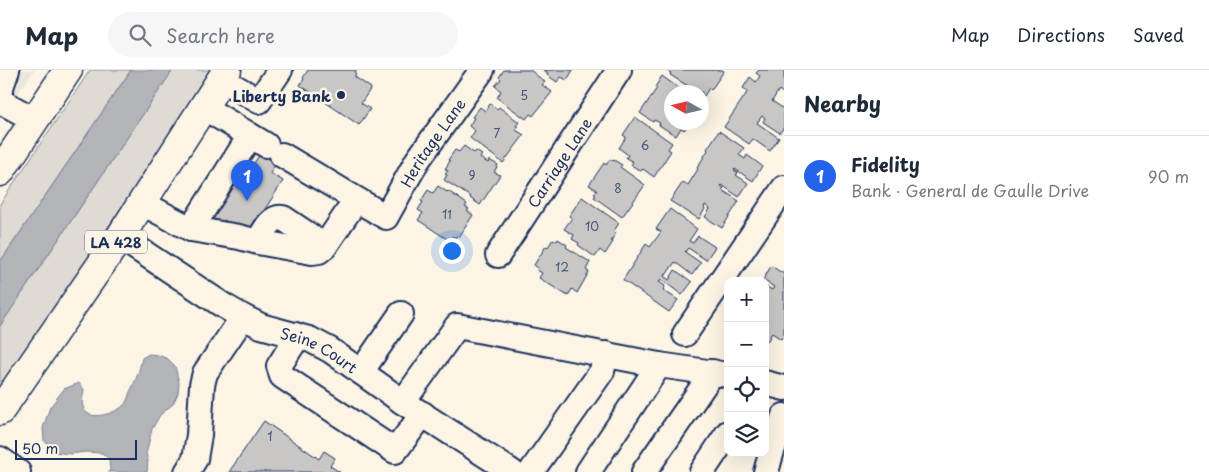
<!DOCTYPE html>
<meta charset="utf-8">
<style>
body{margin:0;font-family:"Playpen Sans",sans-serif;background:#f6f6f7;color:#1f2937}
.controls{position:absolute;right:15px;bottom:15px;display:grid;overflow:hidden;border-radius:10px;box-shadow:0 5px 20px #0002}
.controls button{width:45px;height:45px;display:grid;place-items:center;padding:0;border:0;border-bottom:1px solid #e0e1e3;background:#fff;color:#1f2937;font:25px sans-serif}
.compass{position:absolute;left:664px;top:15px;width:45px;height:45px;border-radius:50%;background:#fff;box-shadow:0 5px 20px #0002;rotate:278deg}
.scale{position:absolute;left:15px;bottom:12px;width:122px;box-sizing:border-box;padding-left:5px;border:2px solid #1b2f5e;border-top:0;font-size:14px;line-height:18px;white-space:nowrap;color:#1b2f5e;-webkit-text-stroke:4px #fcf5e5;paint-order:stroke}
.you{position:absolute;left:451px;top:180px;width:18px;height:18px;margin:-12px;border:4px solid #fff;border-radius:50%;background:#1a73e8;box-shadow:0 0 0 8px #1a73e833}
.badge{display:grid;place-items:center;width:32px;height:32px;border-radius:50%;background:#2563eb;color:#fff;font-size:16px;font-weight:700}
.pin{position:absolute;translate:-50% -41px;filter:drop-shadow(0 1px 2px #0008)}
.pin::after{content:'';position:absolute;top:26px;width:18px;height:15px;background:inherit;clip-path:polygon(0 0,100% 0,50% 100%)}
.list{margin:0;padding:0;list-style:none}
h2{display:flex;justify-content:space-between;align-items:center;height:65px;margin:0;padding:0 20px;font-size:21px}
h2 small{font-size:16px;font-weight:400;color:#747a83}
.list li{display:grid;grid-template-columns:32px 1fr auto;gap:15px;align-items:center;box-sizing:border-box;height:80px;padding:0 20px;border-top:1px solid #e0e1e3}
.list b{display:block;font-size:19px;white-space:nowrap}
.list p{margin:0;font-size:16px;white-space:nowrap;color:#747a83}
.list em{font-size:16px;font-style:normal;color:#747a83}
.icon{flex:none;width:28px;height:28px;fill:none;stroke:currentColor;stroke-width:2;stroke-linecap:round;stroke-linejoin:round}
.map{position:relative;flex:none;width:784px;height:402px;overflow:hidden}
header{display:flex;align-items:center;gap:30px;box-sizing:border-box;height:70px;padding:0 25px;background:#fff;border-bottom:1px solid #e0e1e3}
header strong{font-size:24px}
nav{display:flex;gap:28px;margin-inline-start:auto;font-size:18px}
.search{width:350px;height:45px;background:#f6f6f7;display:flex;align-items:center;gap:12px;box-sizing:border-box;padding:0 18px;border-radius:28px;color:#747a83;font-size:19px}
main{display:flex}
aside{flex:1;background:#fff}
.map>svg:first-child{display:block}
</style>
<header>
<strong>Map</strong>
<div class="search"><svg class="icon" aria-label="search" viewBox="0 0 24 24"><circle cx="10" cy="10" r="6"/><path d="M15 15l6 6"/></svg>Search here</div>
<nav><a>Map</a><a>Directions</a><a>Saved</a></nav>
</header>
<main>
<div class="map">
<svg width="784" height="402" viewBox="0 0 784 402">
<rect width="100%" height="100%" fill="#fcf5e5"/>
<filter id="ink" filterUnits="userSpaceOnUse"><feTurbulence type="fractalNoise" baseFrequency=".02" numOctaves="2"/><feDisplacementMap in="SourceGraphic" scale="10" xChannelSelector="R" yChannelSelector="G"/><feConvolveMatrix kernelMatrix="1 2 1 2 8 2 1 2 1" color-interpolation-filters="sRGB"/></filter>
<g filter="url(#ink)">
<path fill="#ece7dc" d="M0 0H34L0 50Z"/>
<path fill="#dfdbd4" stroke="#7d8599" d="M90 0H131L0 192V134Z
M173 0H213L0 319V256Z"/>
<path fill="#b2b4b8" stroke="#767f94" d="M131 0H173L0 256V192Z
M149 284 158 285 168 289 175 296 179 313 178 323 173 334 160 345 152 359 146 384 148 390 147 402H108L110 400 109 389 102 383 85 382 70 384 54 382 44 370 43 358 50 337 64 319 79 313 84 320C83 326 81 334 84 339 90 352 115 343 123 336 127 333 128 327 130 322 136 310 139 302 142 288Z"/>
<path fill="#c8c7c6" stroke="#1b2f5e" d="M308 0H356L355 7 371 18 361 33 370 39 359 55 300 15 304 9 303 8Z
M504 0H530L545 12 542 15 552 22 533 46 530 44 526 49 497 28 501 21 495 16 501 9 499 7Z
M543 0H573L567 10 561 7 557 12 547 5 548 3Z
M666 0H722L724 1 711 20 709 18 704 26 702 25V22H698L670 5 671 3Z
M759 0H784V24L779 20 772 31 784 39V57L780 63 763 52 765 48 762 46 757 53 779 68 770 81 753 69 749 74 724 57 748 21 743 18 750 7 756 12 760 6 756 3Z
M662 6 684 22H672V52H694L692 56 689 54 684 60 681 58 676 66 659 55 660 53 654 50 653 52 640 43 657 18 655 17Z
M490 34 497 39 499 37 519 52 516 56 518 57 516 60 524 65 503 93 470 68 475 61 469 56 474 48 472 47 480 37 485 41Z
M635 47 672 73 668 79 671 81 654 107 643 99 641 101 631 95 633 92 626 88 628 85 619 78 626 67 623 65Z
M719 61 744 78 739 85 745 89 747 85 762 96 753 111 735 99 734 100 738 103 736 105 748 113 739 127 722 115 721 116 724 118 722 120 739 131 722 158 705 147 710 139 705 135 704 138 705 139 699 149 670 131 683 112 688 115 698 99 697 98 708 80 707 79Z
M271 67 287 77 270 103 283 111 251 161H241L224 150 220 156 211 150 243 101 247 104Z
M464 76 474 83 476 81 482 85 480 88 488 93 489 90 498 95 494 102 500 105 480 135 470 128 471 127 444 110 447 105 445 104 448 101 445 99 450 91 448 90 455 80 459 82Z
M610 89 613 91 614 90 622 95 620 97 645 115 622 147 594 127 596 125 594 124 597 120 589 115 604 93 606 95Z
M438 116 447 122 448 121 467 134 465 137 469 139 467 141 473 145 459 167 457 165 455 168 453 166 450 171 418 150 423 143 418 140 423 132 421 131 428 120 433 123Z
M582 127 619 153 614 161 616 163 611 171 613 172 605 184 600 180 595 187 578 175 579 173 572 169 574 165 564 159 572 148 569 146Z
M670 139 697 159 689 171 693 173 698 166 715 177 706 190 688 178 685 182 701 193 692 205 675 192 666 205 665 204 664 206 669 210 675 200 692 212 682 225 661 209 659 212 665 216 663 220 678 230 669 242 623 210 646 174 650 177 661 162 656 159Z
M553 169 557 171 558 169 567 175 566 177 590 192 586 200 589 202 577 223 572 219 568 226 539 208 542 203 537 200 538 198 534 195 546 176 548 177Z
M771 196 784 204V264L781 269 772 263 767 272 765 271V216L772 220 774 217 763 210Z
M264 351 319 389 324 381 335 388 330 396 340 402H229Z"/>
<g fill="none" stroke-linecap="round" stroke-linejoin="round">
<g stroke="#1b2f5e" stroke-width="28">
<g id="minor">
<path d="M221 9 259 31 280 0"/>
<path d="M0 20 7 0"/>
<path d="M0 31 35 50"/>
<path d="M203 37 266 75"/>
<path id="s1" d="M282 85 386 147 417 91 482 0"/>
<path d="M142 133 191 159 239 167 258 172 312 182 319 181 325 176 356 130"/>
<path d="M191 159 250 66"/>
<path id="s2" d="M120 167 224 236 243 247 261 256 309 269 330 280 403 332 512 402"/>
<path d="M258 172C264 162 270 146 283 148L325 176"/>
<path id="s3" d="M498 185 619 0"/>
<path d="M685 264 784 118"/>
<path d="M295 265 293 274 279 296 282 306 395 381 423 344"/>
<path d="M361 302 401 244"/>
<path d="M765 313 784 318"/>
<path d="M403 332 457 256 659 295 728 305"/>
<path d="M0 389 18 402"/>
<path d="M187 402 195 389 199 365 202 315 205 303 243 247"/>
<path d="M531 402 602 301 606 284"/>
<path d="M588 402 659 295"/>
<path d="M644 402 713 302"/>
<path d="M702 402 728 363"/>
<path d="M766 402 771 384 784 346"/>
</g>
</g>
<g stroke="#1b2f5e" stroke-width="31">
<path id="major" d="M0 102 68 0
M0 341 120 167 227 0"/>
</g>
<use href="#minor" stroke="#fcf5e5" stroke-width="24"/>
<use href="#major" stroke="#fcf5e5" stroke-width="28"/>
</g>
</g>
<circle fill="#1b2f5e" stroke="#fcf5e5" stroke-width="2" cx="341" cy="25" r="5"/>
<g text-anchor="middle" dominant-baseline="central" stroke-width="5" stroke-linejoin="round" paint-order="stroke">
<g font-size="12" fill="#465578">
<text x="524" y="25">5</text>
<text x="497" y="63">7</text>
<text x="645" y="75">6</text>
<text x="472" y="105">9</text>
<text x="618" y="118">8</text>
<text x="447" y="144">11</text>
<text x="592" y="156">10</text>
<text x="562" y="197">12</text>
<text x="270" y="366">1</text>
</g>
<rect fill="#fcf5e5" stroke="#5e6a86" stroke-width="1" x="85" y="160.5" width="62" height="23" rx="4"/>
<g font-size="14" font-weight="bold" fill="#1b2f5e">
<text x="116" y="172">LA 428</text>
</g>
<g font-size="15" font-weight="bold" fill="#1b2f5e" stroke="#fcf5e5" text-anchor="end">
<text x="331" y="25">Liberty Bank</text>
</g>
<g font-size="15" fill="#1b2f5e" stroke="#fcf5e5">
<text stroke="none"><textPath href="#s1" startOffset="209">Heritage Lane</textPath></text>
<text stroke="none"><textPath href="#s3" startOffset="111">Carriage Lane</textPath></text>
<text stroke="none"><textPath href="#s2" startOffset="230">Seine Court</textPath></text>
</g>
</g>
</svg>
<div class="controls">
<button>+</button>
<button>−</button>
<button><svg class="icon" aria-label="locate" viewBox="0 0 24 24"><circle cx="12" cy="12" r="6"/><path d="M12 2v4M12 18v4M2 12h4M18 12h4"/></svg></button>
<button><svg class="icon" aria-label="layers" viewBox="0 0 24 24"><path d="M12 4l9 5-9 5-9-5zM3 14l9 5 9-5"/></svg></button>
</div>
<svg class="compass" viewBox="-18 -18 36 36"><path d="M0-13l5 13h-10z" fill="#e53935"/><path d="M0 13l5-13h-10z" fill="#747a83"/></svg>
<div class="scale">50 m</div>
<div class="you"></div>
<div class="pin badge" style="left:247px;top:131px">1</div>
</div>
<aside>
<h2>Nearby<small></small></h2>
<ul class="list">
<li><span class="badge">1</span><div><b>Fidelity</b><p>Bank · General de Gaulle Drive</p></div><em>90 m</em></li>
</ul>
</aside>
</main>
